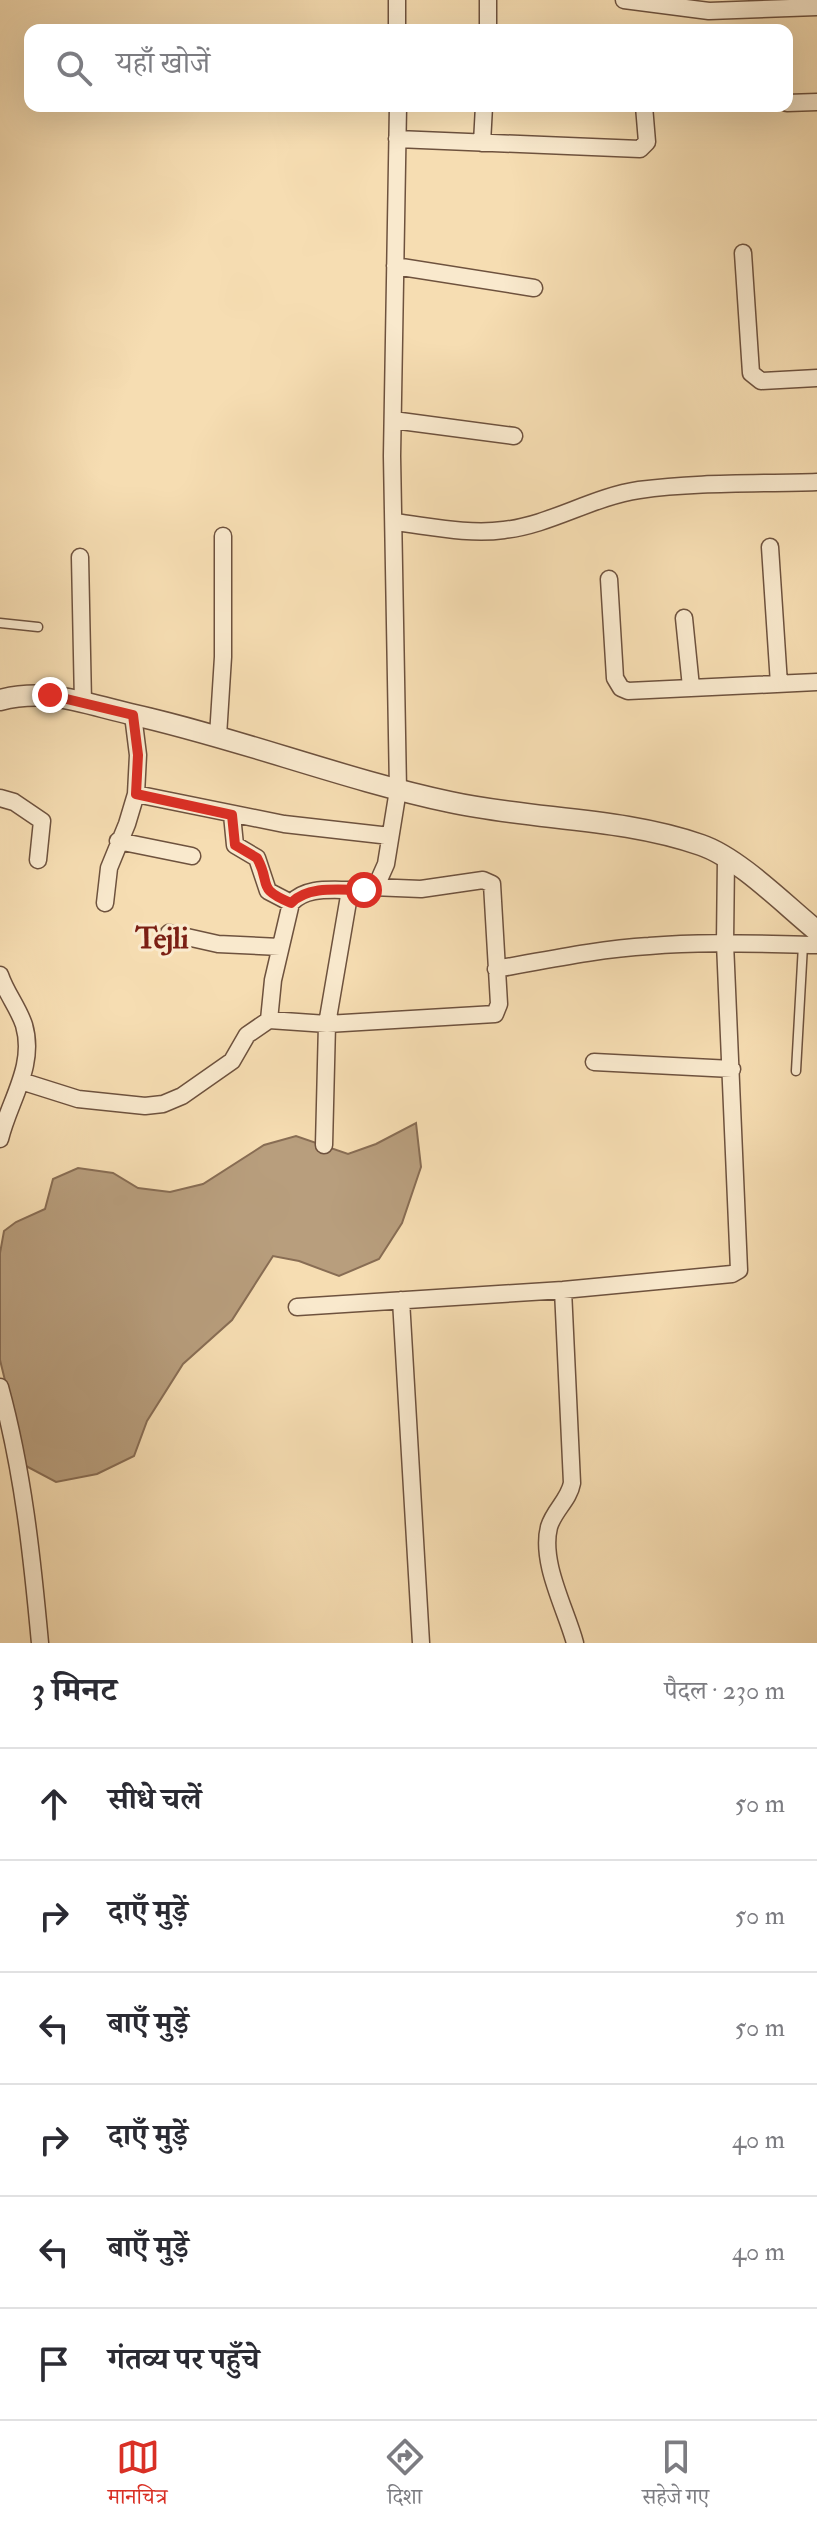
<!DOCTYPE html>
<html lang="hi">
<meta charset="utf-8">
<style>
body{margin:0;font-family:"IM FELL Double Pica","Noto Serif Devanagari",serif;background:#f7f7f7;color:#2b2b33}
.stop{position:absolute;width:24px;height:24px;margin:-18px;border:6px solid #d93025;border-radius:50%;background:#fff}
.stop.end{background:#d93025;border-color:#fff;box-shadow:0 2px 8px #0008}
.list{margin:0;padding:0;list-style:none}
h2{display:flex;justify-content:space-between;align-items:center;height:104px;margin:0;padding:0 32px;font-size:34px}
h2 small{font-size:26px;font-weight:400;color:#7c7c81}
.list li{display:grid;grid-template-columns:52px 1fr auto;gap:24px;align-items:center;box-sizing:border-box;height:112px;padding:0 32px;border-top:2px solid #e1e1e2}
.list b{display:block;font-size:30px;white-space:nowrap}
.list em{font-size:26px;font-style:normal;color:#7c7c81}
.icon{flex:none;width:44px;height:44px;fill:none;stroke:currentColor;stroke-width:2;stroke-linecap:round;stroke-linejoin:round}
.map{position:relative;flex:none;width:817px;height:1643px;overflow:hidden}
.search{position:absolute;background:#fff;box-shadow:0 8px 32px #0002;left:24px;right:24px;top:24px;height:88px;display:flex;align-items:center;gap:20px;box-sizing:border-box;padding:0 28px;border-radius:16px;color:#7c7c81;font-size:30px}
.sheet{height:776px;background:#fff}
nav{display:flex;justify-content:space-around;align-items:center;box-sizing:border-box;height:112px;border-top:2px solid #e1e1e2;background:#fff;font-size:22px;color:#7c7c81}
nav a{display:grid;justify-items:center;gap:4px}
nav .on{color:#d93025}
.map>svg:first-child{display:block}
</style>
<div class="map">
<svg width="817" height="1643" viewBox="0 0 817 1643">
<rect width="100%" height="100%" fill="#f6ddb2"/>
<filter id="stains"><feTurbulence type="fractalNoise" baseFrequency=".0025" numOctaves="4"/><feColorMatrix values="0 0 0 0 .2 0 0 0 0 .09 0 0 0 0 .02 0 0 0 .5 -.17"/></filter>
<radialGradient id="worn" r=".72"><stop offset=".6" stop-color="#630" stop-opacity="0"/><stop offset="1" stop-color="#630" stop-opacity=".3"/></radialGradient>
<path fill="#b89e7d" stroke="#886d54" stroke-width="2" d="M416 1123 421 1167 402 1223 379 1259 339 1276 299 1261 273 1256 232 1320 183 1364 147 1421 134 1456 97 1474 56 1482 26 1466 0 1360V1253L4 1231 16 1222 45 1209 53 1179 78 1168 113 1173 138 1188 170 1192 203 1184 264 1145 296 1136 348 1154 376 1144Z"/>
<g fill="none" stroke-linecap="round" stroke-linejoin="round">
<g stroke="#6e523e" stroke-width="11">
<path id="service" d="M0 623 38 627
M796 1071 803 945"/>
</g>
<g stroke="#6e523e" stroke-width="19">
<path id="minor" d="M624 0 709 11 817 7
M397 30V0
M488 30V0
M787 103 817 102
M397 139 640 149 647 142 644 106
M482 143 484 106
M743 253 751 373 761 381 817 378
M395 266 534 288
M393 420 514 436
M394 522C429 526 468 535 504 530 550 525 592 497 639 490 697 482 758 484 817 482
M770 547 779 684
M80 557 83 703
M609 579 615 678 621 688 628 691 817 682
M684 618 691 687
M218 736 223 657V536
M136 794 284 824 390 836
M0 798 14 802 42 821 38 860
M232 815 235 845 257 858 268 891 291 903
M118 841 192 856
M105 903 109 868 127 824 136 794 138 755 133 715
M169 933 218 944 280 947
M496 969C547 960 598 949 649 946 705 941 761 944 817 945
M0 975C6 993 18 1007 24 1025 36 1066 9 1101 0 1139
M269 1020 327 1024 495 1014 499 1004 492 884 483 880 421 889 372 887
M594 1062 732 1069
M21 1081 78 1099 145 1106 163 1104 182 1096 232 1061 247 1035 269 1020 273 980 291 903C306 887 329 890 350 890
M324 1145 327 1024 350 890 372 887 378 882 386 864 398 790 392 456 398 106
M563 1290 572 1483C569 1500 554 1510 549 1527 540 1563 566 1609 575 1643
M401 1300 421 1643
M297 1307 563 1290 732 1274 739 1270 725 943 726 858
M0 1387C23 1471 32 1556 40 1643"/>
</g>
<g stroke="#6e523e" stroke-width="23">
<path id="tertiary" d="M0 700C48 688 83 703 130 714 238 738 342 779 450 802 532 820 621 817 701 845 739 858 785 905 817 931"/>
</g>
<use href="#service" stroke="#f9e9cd" stroke-width="8"/>
<use href="#minor" stroke="#f9e9cd" stroke-width="16"/>
<use href="#tertiary" stroke="#f9e9cd" stroke-width="20"/>
</g>
<g fill="none" stroke-linecap="round" stroke-linejoin="round">
<path stroke="#d93025" stroke-width="10" d="M50 695 133 715 138 755 136 794 232 815 235 845 257 858C272 885 255 888 291 903 308 885 341 890 364 890"/>
</g>
<g text-anchor="middle" dominant-baseline="central" stroke-width="6" stroke-linejoin="round" paint-order="stroke">
<g font-size="30" font-weight="bold" fill="#7a1f14" stroke="#f9e9cd">
<text x="162" y="938">Tejli</text>
</g>
</g>
<rect width="100%" height="100%" filter="url(#stains)"/>
<rect width="100%" height="100%" fill="url(#worn)"/>
</svg>
<div class="stop" style="left:364px;top:890px"></div>
<div class="stop end" style="left:50px;top:695px"></div>
<div class="search"><svg class="icon" aria-label="search" viewBox="0 0 24 24"><circle cx="10" cy="10" r="6"/><path d="M15 15l6 6"/></svg>यहाँ खोजें</div>
</div>
<section class="sheet">
<h2>3 मिनट<small>पैदल · 230 m</small></h2>
<ul class="list">
<li><svg class="icon" aria-label="ahead" viewBox="0 0 24 24"><path d="M12 20V5M6 11l6-6 6 6"/></svg><div><b>सीधे चलें</b></div><em>50 m</em></li>
<li><svg class="icon" aria-label="right" viewBox="0 0 24 24"><path d="M7 20v-9h11M14 6l5 5-5 5"/></svg><div><b>दाएँ मुड़ें</b></div><em>50 m</em></li>
<li><svg class="icon" aria-label="left" viewBox="0 0 24 24"><path d="M17 20v-9H6M10 6l-5 5 5 5"/></svg><div><b>बाएँ मुड़ें</b></div><em>50 m</em></li>
<li><svg class="icon" aria-label="right" viewBox="0 0 24 24"><path d="M7 20v-9h11M14 6l5 5-5 5"/></svg><div><b>दाएँ मुड़ें</b></div><em>40 m</em></li>
<li><svg class="icon" aria-label="left" viewBox="0 0 24 24"><path d="M17 20v-9H6M10 6l-5 5 5 5"/></svg><div><b>बाएँ मुड़ें</b></div><em>40 m</em></li>
<li><svg class="icon" aria-label="arrive" viewBox="0 0 24 24"><path d="M6 21V4h12l-3 4 3 4H6"/></svg><div><b>गंतव्य पर पहुँचे</b></div></li>
</ul>
</section>
<nav>
<a class="on"><svg class="icon" aria-label="map" viewBox="0 0 24 24"><path d="M3 6l6-2 6 2 6-2v14l-6 2-6-2-6 2zM9 4v14M15 6v14"/></svg>मानचित्र</a>
<a><svg class="icon" aria-label="directions" viewBox="0 0 24 24"><path d="M12 3l9 9-9 9-9-9zM9 14v-3h6M13 9l2 2-2 2"/></svg>दिशा</a>
<a><svg class="icon" aria-label="saved" viewBox="0 0 24 24"><path d="M7 4h10v16l-5-4-5 4z"/></svg>सहेजे गए</a>
</nav>
